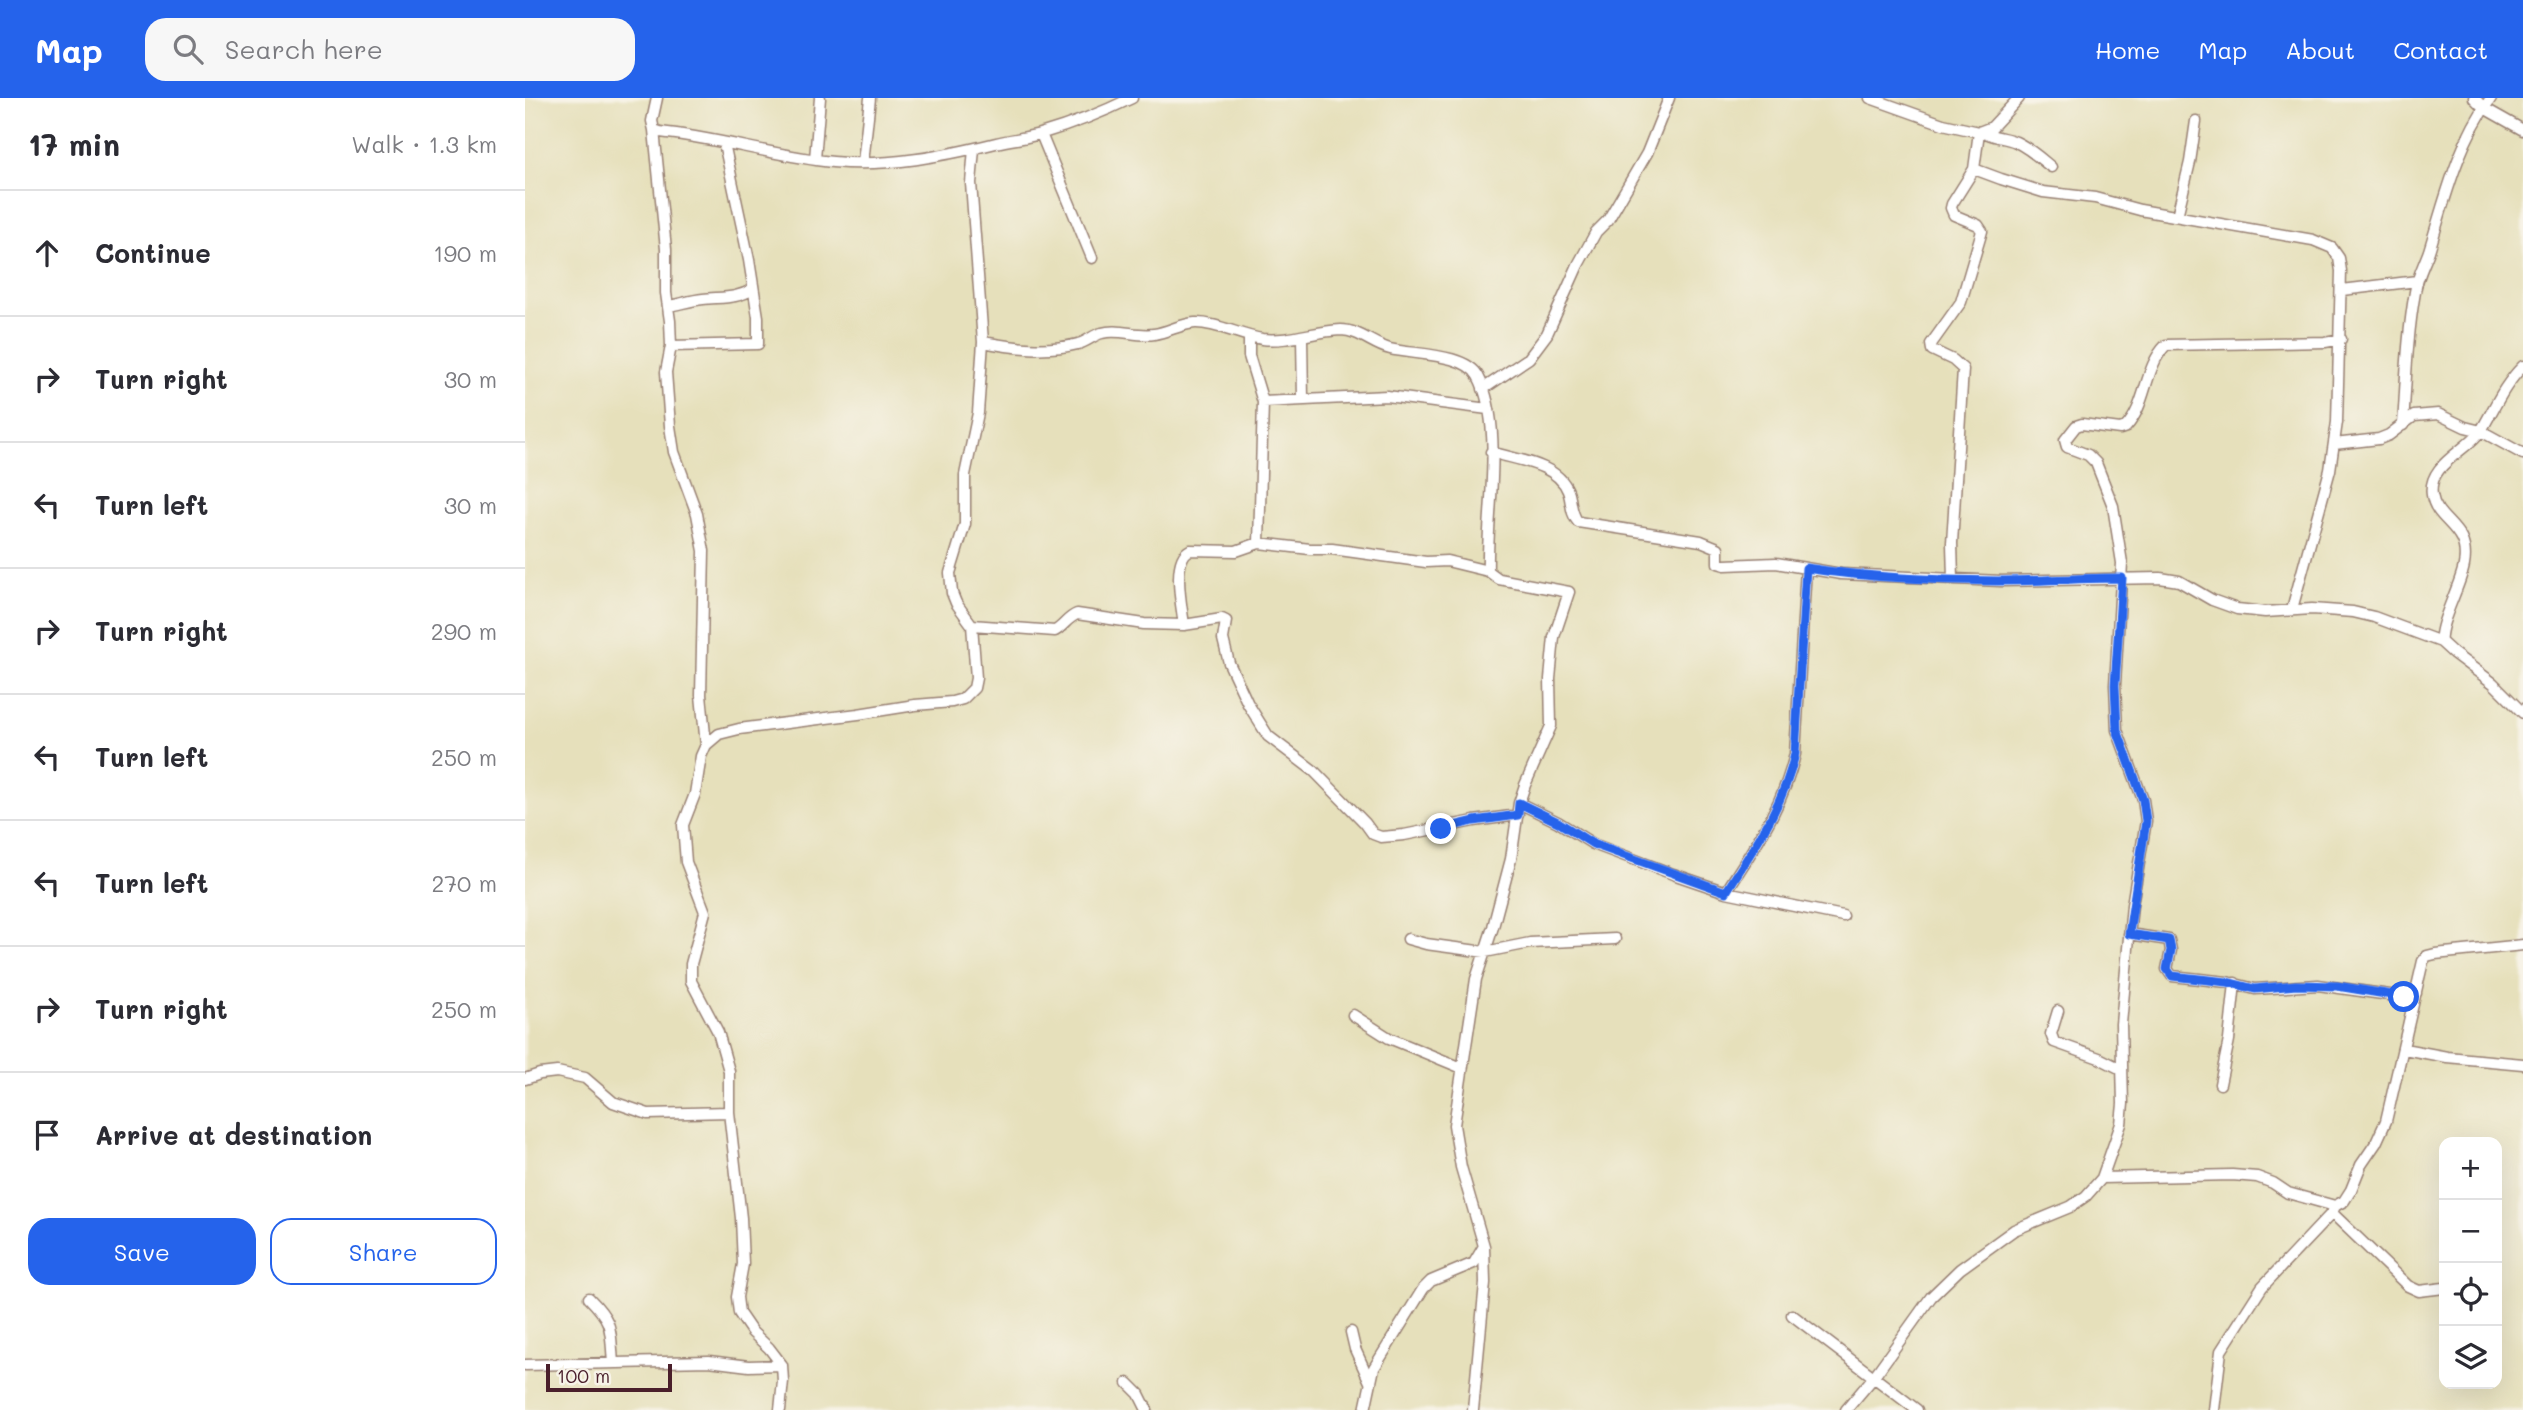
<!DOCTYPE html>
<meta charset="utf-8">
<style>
body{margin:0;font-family:Mali,sans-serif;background:#f7f7f7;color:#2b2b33}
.controls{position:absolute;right:21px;bottom:21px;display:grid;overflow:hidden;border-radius:14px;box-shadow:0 7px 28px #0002}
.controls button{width:63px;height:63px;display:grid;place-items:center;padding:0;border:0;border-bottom:2px solid #e1e1e2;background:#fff;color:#2b2b33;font:35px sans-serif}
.scale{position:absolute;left:21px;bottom:18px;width:126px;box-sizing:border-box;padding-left:7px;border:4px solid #4a1f2b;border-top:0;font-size:19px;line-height:24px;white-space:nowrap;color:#4a1f2b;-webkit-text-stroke:5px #f7f3e8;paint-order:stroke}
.stop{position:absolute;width:21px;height:21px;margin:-16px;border:5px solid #2563eb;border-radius:50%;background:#fff}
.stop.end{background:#2563eb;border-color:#fff;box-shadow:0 2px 7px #0008}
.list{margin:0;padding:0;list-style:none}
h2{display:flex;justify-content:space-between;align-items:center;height:91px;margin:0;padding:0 28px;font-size:30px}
h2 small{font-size:23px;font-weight:400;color:#7c7c81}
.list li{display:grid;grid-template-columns:46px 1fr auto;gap:21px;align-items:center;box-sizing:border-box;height:126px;padding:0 28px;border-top:2px solid #e1e1e2}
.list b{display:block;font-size:26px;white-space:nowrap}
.list em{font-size:23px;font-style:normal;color:#7c7c81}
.actions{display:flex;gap:14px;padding:21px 28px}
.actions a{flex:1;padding:16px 0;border:2px solid #2563eb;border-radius:21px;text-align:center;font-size:24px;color:#2563eb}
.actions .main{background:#2563eb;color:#fff}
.icon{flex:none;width:38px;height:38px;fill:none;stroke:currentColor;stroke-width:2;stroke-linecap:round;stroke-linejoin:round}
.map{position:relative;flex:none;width:1998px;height:1312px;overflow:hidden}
header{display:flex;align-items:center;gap:42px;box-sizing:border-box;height:98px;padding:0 35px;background:#2563eb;color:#fff}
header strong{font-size:33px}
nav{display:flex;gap:38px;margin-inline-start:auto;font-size:24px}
.search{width:490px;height:63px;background:#f7f7f7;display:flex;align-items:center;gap:18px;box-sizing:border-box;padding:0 24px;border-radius:21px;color:#7c7c81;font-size:26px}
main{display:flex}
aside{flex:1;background:#fff}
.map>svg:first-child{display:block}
</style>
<header>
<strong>Map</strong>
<div class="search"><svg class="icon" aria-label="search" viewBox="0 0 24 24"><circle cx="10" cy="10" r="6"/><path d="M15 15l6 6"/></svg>Search here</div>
<nav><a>Home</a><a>Map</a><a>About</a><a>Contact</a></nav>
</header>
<main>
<aside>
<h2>17 min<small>Walk · 1.3 km</small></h2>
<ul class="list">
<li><svg class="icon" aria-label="ahead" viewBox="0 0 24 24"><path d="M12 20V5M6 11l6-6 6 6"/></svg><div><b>Continue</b></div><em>190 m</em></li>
<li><svg class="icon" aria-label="right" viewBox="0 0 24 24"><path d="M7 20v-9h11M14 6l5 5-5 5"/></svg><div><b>Turn right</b></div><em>30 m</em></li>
<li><svg class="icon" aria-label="left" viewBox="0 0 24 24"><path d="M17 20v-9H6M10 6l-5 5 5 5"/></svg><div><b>Turn left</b></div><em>30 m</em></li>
<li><svg class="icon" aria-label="right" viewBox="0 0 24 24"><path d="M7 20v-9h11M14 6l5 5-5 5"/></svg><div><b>Turn right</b></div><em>290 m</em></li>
<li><svg class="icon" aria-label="left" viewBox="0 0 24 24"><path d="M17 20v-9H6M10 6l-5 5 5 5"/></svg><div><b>Turn left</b></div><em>250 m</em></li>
<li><svg class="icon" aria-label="left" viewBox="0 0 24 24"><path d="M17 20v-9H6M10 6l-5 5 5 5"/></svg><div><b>Turn left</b></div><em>270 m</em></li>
<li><svg class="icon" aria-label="right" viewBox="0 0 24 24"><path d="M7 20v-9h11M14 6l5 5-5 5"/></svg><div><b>Turn right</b></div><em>250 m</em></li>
<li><svg class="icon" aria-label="arrive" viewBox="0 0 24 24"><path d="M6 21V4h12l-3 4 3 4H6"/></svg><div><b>Arrive at destination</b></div></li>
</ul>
<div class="actions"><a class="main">Save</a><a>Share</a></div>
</aside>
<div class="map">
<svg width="1998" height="1312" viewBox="0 0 1998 1312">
<rect width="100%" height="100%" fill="#f7f3e8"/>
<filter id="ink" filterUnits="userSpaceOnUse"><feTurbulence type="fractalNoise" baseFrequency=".0143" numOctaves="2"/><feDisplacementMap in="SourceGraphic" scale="14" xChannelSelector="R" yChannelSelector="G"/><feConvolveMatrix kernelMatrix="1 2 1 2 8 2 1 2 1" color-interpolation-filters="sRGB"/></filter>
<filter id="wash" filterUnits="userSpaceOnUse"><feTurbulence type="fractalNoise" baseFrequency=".00686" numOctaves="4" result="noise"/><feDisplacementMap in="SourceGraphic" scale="28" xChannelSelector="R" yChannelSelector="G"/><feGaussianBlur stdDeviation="1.57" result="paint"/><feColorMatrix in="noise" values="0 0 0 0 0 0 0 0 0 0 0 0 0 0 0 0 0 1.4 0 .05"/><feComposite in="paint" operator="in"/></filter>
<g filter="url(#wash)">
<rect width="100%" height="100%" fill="#e6e0bb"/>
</g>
<g filter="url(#ink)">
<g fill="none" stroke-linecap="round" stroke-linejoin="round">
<g stroke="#988073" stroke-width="13">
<path id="minor" d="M132 0 127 23 129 32 135 34C193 40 250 58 308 64 363 69 419 58 471 45 487 41 503 40 518 35 549 26 578 14 607 0
M1345 0 1418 26 1454 34
M1949 0 1959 10 1998 32
M129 32 141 151V195L145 223 146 248 141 274 145 328 149 354 172 416 179 453 176 597 181 647
M1457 33C1468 40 1480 39 1491 44 1504 50 1515 60 1526 69
M516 36 567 160
M290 61 295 0
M338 65 345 0
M1449 71 1476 81 1518 94 1570 100 1615 112 1788 142 1807 150 1814 160 1816 173 1812 324 1805 372 1767 511
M1652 118 1665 64 1671 23
M1817 192 1892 183
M144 208C155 206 167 202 178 201 197 199 212 201 228 191
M724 238V258L738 304 734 445
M777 239 778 301
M458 244C490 250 521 254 553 246 562 244 568 237 577 235 593 230 612 239 629 236 643 234 656 226 670 225 690 224 716 238 737 241 764 244 789 233 816 232 834 232 848 247 865 251 889 257 940 255 953 278 980 328 961 417 963 473L974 481 1044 494 1029 539 1025 581 1026 628 1000 687 994 705 986 761 968 829 951 881 929 1027 936 1069 959 1148 960 1185 948 1312
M146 248 233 246V219L224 162 199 45
M1998 268C1979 287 1970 309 1957 331 1943 353 1902 366 1907 397 1911 425 1946 428 1939 467 1936 487 1913 527 1916 544L1928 555 1968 585 1998 615
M958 291 1004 260 1022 236 1053 167 1071 134 1083 122 1122 55 1144 0
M738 304 862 298 963 311
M1878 327C1881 283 1882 238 1890 194 1892 179 1899 167 1904 153 1920 101 1933 45 1966 0
M1809 346 1854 341 1864 337 1889 318 1913 316 1940 329 1956 333 1998 356
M966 354C991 362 1032 365 1043 393 1047 403 1045 415 1053 424L1176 443 1193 450V465L1200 467 1251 465 1316 476 1476 483 1635 480 1654 483 1687 502 1712 511 1740 514 1787 511 1828 514 1849 519 1916 544
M1428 481 1427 445 1438 271 1428 262 1407 252 1406 246 1436 204 1457 133 1453 127 1429 117 1426 110 1427 106 1449 71 1454 34 1467 29 1494 0
M447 527 530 533C539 528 542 520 552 516L619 526 659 527 697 521 701 523 698 541 704 565 723 606 743 638 789 673 840 725 848 736 856 739 879 737 949 723 993 717
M659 527C657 510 646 461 665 452L711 453 734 445 785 451H807L901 464 922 463 963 473
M994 705 1033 724 1068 746 1148 776 1201 794 1318 818
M1201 794C1229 749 1258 709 1270 656L1281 470
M1604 836 1644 842 1646 852 1642 871 1647 878 1702 884 1730 891 1793 887 1879 899 1891 895
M883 841 901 846 960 854 1005 845 1090 841
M1533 913 1526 936 1529 944 1574 960 1596 971
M828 917 864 940 937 970
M1879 951 1922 959 1998 966
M0 981 15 976 32 974 60 980 88 1004 123 1016 204 1014
M1695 986 1704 942 1710 885
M1577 1080 1707 1077 1732 1079 1748 1085 1763 1095 1810 1108
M1807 1115 1883 1188 1894 1193 1919 1190
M64 1200C89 1225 85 1231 88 1265
M1267 1217 1392 1312
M826 1234 830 1251 845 1284
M0 1267 184 1263 224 1268 257 1267
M603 1285 614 1296 622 1312
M255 1312 258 1283 257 1267 244 1250 227 1234 214 1215 212 1199 218 1166 216 1120 204 1014V973L193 934 166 883V866L180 814 161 764 158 727 170 696 176 658 181 647 194 636 214 631 333 616 390 607 427 604 438 601 449 590 451 580 447 527 431 505 427 495 425 475 440 426V377L453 315 458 244 446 85 449 51
M840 1312 849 1270 898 1191 906 1183 949 1165 959 1148
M1321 1312 1348 1280 1406 1199 1435 1171 1489 1132 1545 1109 1561 1098 1577 1080 1596 1026 1598 1006 1596 926 1607 807 1621 723 1618 702 1592 632 1590 587 1597 465 1588 408 1571 365 1563 357 1542 349 1540 342 1551 328 1557 326 1595 331 1601 329C1622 307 1619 269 1641 247L1800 244 1816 241
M1689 1312 1696 1253 1737 1189 1807 1115 1810 1108 1819 1103 1826 1092 1836 1067 1851 1045 1861 1023 1898 863 1902 858 1910 856 1998 847"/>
</g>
<use href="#minor" stroke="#fff" stroke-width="10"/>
</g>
</g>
<g fill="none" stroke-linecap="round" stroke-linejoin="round" filter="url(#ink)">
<path stroke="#2563eb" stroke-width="9" d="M916 731 949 723 993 717 994 705 1033 724 1068 746 1201 794C1229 749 1258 709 1270 656L1281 470C1344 480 1409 482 1473 483 1514 483 1556 480 1597 480L1590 587 1592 632 1618 702 1621 723 1604 836 1644 842 1646 852 1642 871 1647 878 1702 884 1730 891 1771 887 1812 888 1879 899"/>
</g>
</svg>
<div class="controls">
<button>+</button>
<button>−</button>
<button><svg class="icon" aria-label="locate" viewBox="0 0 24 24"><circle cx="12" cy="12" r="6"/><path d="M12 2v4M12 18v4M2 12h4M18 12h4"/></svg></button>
<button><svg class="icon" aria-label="layers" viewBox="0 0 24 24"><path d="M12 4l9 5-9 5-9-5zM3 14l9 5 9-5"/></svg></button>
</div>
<div class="scale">100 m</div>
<div class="stop" style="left:1879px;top:899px"></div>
<div class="stop end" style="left:916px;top:731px"></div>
</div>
</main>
